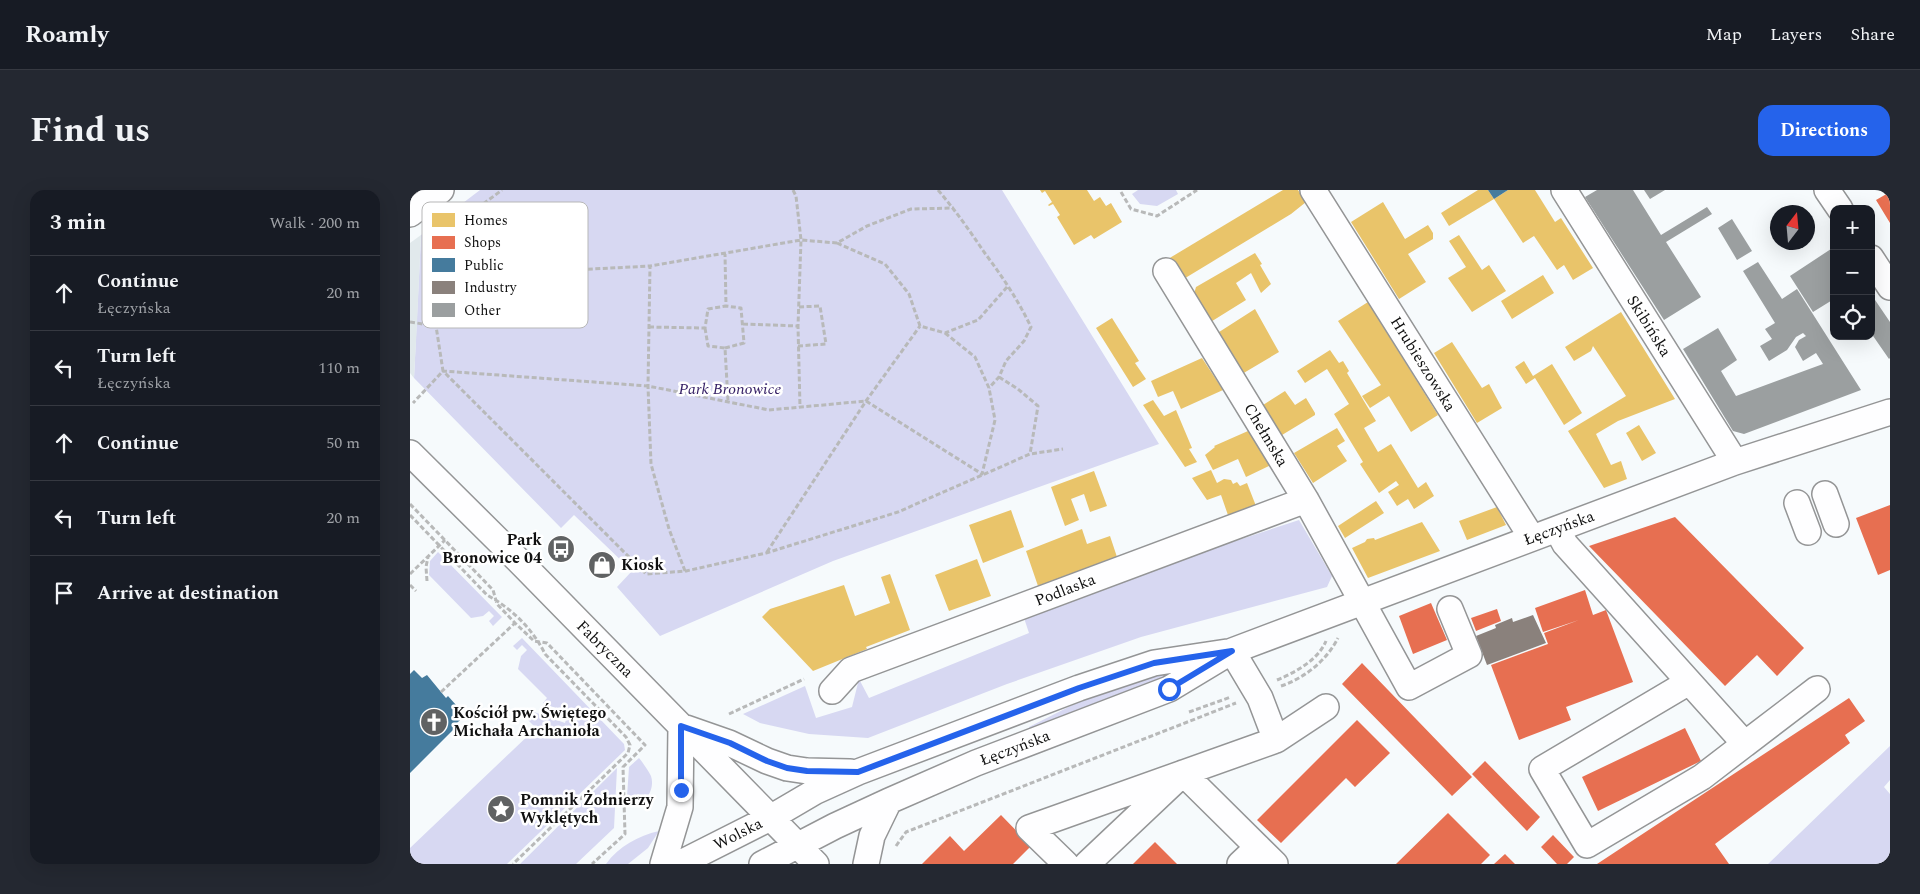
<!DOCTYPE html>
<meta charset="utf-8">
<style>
body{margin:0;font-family:Spectral,serif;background:#242831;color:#f1f3f6}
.controls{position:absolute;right:15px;top:15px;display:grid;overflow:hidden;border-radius:10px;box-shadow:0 5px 20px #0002}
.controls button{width:45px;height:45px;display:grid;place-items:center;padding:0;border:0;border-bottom:1px solid #363941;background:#171b24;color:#f1f3f6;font:25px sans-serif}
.compass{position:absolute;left:1360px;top:15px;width:45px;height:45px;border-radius:50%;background:#171b24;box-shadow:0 5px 20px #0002;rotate:16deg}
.stop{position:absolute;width:15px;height:15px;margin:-11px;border:4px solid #2563eb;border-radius:50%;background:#fff}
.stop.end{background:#2563eb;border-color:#fff;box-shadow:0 1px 5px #0008}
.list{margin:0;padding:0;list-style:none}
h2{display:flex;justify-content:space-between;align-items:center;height:65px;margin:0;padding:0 20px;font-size:21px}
h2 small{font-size:16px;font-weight:400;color:#9ea1a6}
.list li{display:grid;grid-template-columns:32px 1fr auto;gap:15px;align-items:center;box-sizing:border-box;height:75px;padding:0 20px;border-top:1px solid #363941}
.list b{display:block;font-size:19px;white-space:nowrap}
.list p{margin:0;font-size:16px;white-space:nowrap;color:#9ea1a6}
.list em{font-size:16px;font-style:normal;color:#9ea1a6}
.icon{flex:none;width:28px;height:28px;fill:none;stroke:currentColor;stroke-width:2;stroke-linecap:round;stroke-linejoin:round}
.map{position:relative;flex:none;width:1480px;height:674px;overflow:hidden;border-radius:15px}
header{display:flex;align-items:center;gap:30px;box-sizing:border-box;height:70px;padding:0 25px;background:#171b24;border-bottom:1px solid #363941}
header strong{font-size:24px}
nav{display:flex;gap:28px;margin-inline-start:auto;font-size:18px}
.intro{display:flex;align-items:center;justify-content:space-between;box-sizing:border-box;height:120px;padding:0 30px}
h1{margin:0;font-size:35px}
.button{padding:12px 22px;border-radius:15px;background:#2563eb;color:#fff;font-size:18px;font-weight:700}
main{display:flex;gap:30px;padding:0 30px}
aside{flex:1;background:#171b24;border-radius:15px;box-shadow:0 5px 20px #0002}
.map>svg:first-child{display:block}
</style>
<header>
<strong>Roamly</strong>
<nav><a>Map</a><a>Layers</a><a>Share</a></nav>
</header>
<div class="intro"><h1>Find us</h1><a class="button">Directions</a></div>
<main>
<aside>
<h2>3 min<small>Walk · 200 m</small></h2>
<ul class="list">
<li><svg class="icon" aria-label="ahead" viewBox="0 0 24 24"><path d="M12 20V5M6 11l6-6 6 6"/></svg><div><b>Continue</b><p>Łęczyńska</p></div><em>20 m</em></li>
<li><svg class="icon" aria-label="left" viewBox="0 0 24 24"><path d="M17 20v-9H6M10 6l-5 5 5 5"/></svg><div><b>Turn left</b><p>Łęczyńska</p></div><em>110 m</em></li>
<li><svg class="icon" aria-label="ahead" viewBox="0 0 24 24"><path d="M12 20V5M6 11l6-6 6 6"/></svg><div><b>Continue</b></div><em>50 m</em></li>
<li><svg class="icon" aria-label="left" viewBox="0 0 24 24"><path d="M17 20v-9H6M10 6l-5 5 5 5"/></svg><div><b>Turn left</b></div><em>20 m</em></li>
<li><svg class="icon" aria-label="arrive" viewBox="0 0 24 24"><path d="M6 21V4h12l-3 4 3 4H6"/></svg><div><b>Arrive at destination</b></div></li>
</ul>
</aside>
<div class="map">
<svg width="1480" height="674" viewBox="0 0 1480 674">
<rect width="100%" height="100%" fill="#f6fafc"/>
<path fill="#d7d8f2" d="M70 0H592L749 254 423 371 250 446 207 397 222 381 164 325 151 338 4 188 11 45Z
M728 0H766L768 4 747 16 730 14 722 4Z
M889 330 922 386 917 397 731 447 597 494 458 548 399 544 350 533 333 524 395 496 406 528 442 517 449 489 459 508 619 443 614 428 783 365Z
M28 362 92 427 83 436 79 431 84 426 79 421 73 426 61 428 19 385 20 371Z
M112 448 214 554 215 560 97 674H0V658L126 538 117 529 124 522 155 533 158 523 133 513 137 508 108 479 111 466 117 460 112 455 107 460 103 456Z
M802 470 620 540 619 537 690 501Z
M1480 556V590L1474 597 1480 604V674H1358Z
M229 568C233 573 238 580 241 586 245 598 237 614 224 615L218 611 217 607 219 577Z
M207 578 204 638 166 674H110Z
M249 641 238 658 218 674H196C209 656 228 646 249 641Z"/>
<path fill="#e1e9ec" d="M11 45 7 133 4 188 0 183V53Z"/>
<path fill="#e9c46a" d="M630 0H677L684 11 690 7 696 16 701 13 712 32 684 49 681 45 664 55 647 27 650 25 643 14 639 16 638 15 642 12 635 1 632 3Z
M873 0H888L896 12 881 24 772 90 758 69Z
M1068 0H1078L1084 9 1039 36 1031 23Z
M1098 0H1125L1145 32 1151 28 1183 78 1163 90 1154 75 1147 80 1124 46 1113 53 1084 9Z
M973 12 995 49 1018 35 1023 43V49L998 64 1016 92 989 109 941 32Z
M1049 45 1072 80 1079 75 1096 101 1062 122 1038 88 1056 77 1039 51Z
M845 63 852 74 850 75 861 94 851 103 841 83 826 93 836 110 799 133 783 107 786 97Z
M1133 85 1144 103 1102 129 1091 111Z
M958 112 1028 225 1001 242 979 206 960 218 952 206 971 195 928 131Z
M845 119 869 162 832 184 806 144Z
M1211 122 1265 209 1208 231 1186 244 1201 275 1211 271 1217 289 1194 298 1158 241 1216 206 1183 156 1181 161 1164 171 1155 157Z
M702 128 729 171 725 173 736 189 723 197 686 138Z
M1042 152 1072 198 1079 194 1092 218 1067 233 1024 163Z
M920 160 929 173 933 171 939 181 937 183 966 231 954 238 968 262 981 254 1008 298 1016 292 1024 306 1004 319 998 309 987 316 978 302 989 295 986 291 969 303 950 274 953 272 924 224 939 214 917 179 895 193 887 181Z
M792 168 813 200 771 219 763 201 748 207 741 191Z
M1114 171 1123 186 1142 174 1172 223 1154 235 1125 188 1116 194 1105 177Z
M875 201 885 215 896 208 905 223V225L872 245 853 215Z
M743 210 754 226 766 220 782 258 779 259 787 272 775 277 733 215Z
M1229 235 1246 263 1232 271 1216 243Z
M927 238 935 251 927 256 937 271 903 293 884 263Z
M838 241 861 275 836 287 828 269 803 280 795 265 805 257 804 256Z
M801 280 807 293 814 289 821 290 823 294 827 292 830 296 837 293 846 316 819 328 811 305 797 310 782 288Z
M684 281 697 316 680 322 674 304 661 309 669 330 655 336 641 297Z
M966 311 974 323 935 348 928 336Z
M1087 317 1096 335 1057 350 1049 331Z
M601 320 614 357 573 373 559 335Z
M1012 332 1030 361 958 388 942 358 955 352 957 349 964 348 965 350Z
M672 339 677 354 700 346 707 367 628 396 616 361Z
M567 369 581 406 539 421 525 385Z
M480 384 500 440 456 457 457 459 403 481 352 427 360 419 434 395 445 426 480 413 471 387Z"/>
<path fill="#e76f51" d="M1480 2V33L1466 10Z
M1480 315V380L1468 385 1446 328Z
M1265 327 1394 458 1367 486 1347 465 1315 496 1179 356Z
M1175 400 1183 425 1196 420 1223 492 1156 517 1161 530 1109 550 1081 475 1138 454 1134 443 1169 430 1133 442 1125 418Z
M1021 413 1037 450 1003 464 989 426Z
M1087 419 1091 431 1066 441 1061 428Z
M952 473 1062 587 1042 606 932 494Z
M1439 508 1455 531 1435 545 1440 553 1305 654 1319 674H1187Z
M947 530 980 563 945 597 936 588 871 653 847 630Z
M1275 538 1291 571 1188 621 1172 587Z
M1075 571 1130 627 1117 641 1062 584Z
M1038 623 1080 665 1071 674H986Z
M591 625 621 656 603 674H512L540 646 554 661Z
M1143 645 1164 667 1157 674H1147L1131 657Z
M745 652 767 674H723Z
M1095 664 1105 674H1084Z"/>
<path fill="#457b9d" d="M1078 0H1098L1084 9Z
M4 480 12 488 17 485 31 502 36 508 38 506 46 515 43 520 49 527 51 525 53 527 43 537 45 538 0 583V484Z"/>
<path fill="#8a817c" d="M1123 425 1136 453 1077 475 1066 446 1086 438 1085 435 1102 428 1103 432Z"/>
<path fill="#9b9fa0" d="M1187 0H1223L1251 45 1297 17 1302 24 1256 52 1291 107 1254 130 1175 7Z
M1234 0H1255L1240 9Z
M1322 29 1342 61 1327 70 1308 38Z
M1424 57V109L1403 122 1380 86Z
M1348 72 1372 109 1387 99 1451 200 1334 244 1323 241 1273 159 1308 138 1327 170 1311 181 1326 206 1413 174 1406 163 1393 171 1385 157 1389 150 1396 146 1393 143 1386 147 1377 160 1359 171 1350 156 1362 149 1355 139 1365 133 1333 81Z
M1461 104 1480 132V168L1479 169 1461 143Z"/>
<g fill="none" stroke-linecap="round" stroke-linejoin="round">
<g stroke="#949596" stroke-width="28">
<path id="minor" d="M903 0 1122 348
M1154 0 1325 272
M1417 0 1430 19
M0 24 31 0
M1461 68 1480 97
M756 81 896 310 999 497 1059 465 1040 419
M0 263 115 377 406 674
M1415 304 1426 334
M1387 313 1398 342
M1147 339 1155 354 1335 554 1407 499
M1279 492 1132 579 1177 655 1292 587 1335 554
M422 501 441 480 896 310
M276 538 319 553 357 571 377 578 397 581 440 582
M866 550 916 517
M773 583 865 674
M253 674 270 617 271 536
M269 674 360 628 406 601 448 582 669 498 744 473 817 462
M352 674 425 636 479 611 566 573 759 499 822 461 1325 272 1480 222
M456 674 462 646 479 611
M656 674 619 638 866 550 850 508 822 461
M677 674 766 590
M830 674 848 657"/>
</g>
<path stroke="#b8b9b9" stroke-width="3" stroke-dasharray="5 2.5" stroke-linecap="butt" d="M383 0 386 6 391 50 388 136 390 217
M528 0C545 20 560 41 574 62 592 86 608 110 621 137L614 151 596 171 589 187 579 198
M711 2 721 19 747 26 787 0
M427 53 475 74 499 104 510 136 535 143 568 130 598 96
M28 87 240 76
M0 132 26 136 33 181 3 213
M333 134 388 136
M26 136 28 87 34 43 92 0
M239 137 295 138 298 119 316 116 315 64
M295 138 298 156 315 158 318 211
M535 143 565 167 579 198 585 230 572 284 456 211 359 220 238 196 33 181 236 384 276 381 356 363 488 322 620 264 653 259
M388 156 416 154 410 116 388 117
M315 158 334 153 331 118 316 116
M589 187 608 199 628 216 620 264
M0 314 83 400 87 414 105 433 124 451 137 453 235 555 213 577 215 644 182 674
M0 325 77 405C101 418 123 439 135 464L216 547 220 555 218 563 103 674
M357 362 456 211 510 136
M275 381 259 339 241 274 238 196 240 76 391 50 427 53 457 36 501 19 544 18
M0 384 35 350
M17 391 16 377 18 367
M0 395 6 401
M867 490C886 482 908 470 916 451
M871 496C895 488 917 470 928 448
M31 502 105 433
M779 522 821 507
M319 524 394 489
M486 656 496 642 826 513"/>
<use href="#minor" stroke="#fefeff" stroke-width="25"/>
</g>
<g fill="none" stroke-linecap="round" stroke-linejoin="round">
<path stroke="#2563eb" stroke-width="6" d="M271 600V536L320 553 357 571 377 578 397 581 448 582 669 498 744 473 822 461 759 499"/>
</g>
<defs>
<g id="bus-disc" transform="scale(1.4375)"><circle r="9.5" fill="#606263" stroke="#fff"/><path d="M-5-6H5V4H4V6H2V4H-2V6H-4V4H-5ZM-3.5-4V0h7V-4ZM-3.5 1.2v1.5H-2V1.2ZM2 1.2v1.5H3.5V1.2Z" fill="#fff"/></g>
<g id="shop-disc" transform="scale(1.4375)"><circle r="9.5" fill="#606263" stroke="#fff"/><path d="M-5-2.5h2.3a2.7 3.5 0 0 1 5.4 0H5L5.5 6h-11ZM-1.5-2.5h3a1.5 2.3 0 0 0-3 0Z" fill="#fff"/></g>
<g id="church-disc" transform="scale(1.4375)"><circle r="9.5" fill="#606263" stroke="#fff"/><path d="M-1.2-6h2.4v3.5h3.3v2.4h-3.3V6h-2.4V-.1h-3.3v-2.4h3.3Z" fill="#fff"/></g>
<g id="sight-disc" transform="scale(1.4375)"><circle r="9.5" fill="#606263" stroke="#fff"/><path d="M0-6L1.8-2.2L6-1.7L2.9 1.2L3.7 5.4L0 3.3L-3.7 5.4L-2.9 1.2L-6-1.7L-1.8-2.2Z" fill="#fff"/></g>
</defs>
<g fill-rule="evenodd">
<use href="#bus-disc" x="151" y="359"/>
<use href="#shop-disc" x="192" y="375"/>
<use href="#church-disc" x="24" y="532"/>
<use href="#sight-disc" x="91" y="619"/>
</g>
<g text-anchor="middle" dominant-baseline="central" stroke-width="5" stroke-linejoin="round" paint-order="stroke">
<g font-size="16" fill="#101010" stroke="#fff">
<text transform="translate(1239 136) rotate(58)">Skibińska</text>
<text transform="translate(1013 174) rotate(58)">Hrubieszowska</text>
<text transform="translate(856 245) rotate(59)">Chełmska</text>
<text transform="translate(1149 338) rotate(-20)">Łęczyńska</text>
<text transform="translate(655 400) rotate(-21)">Podlaska</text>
<text transform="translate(195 459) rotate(45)">Fabryczna</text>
<text transform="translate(605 558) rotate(-21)">Łęczyńska</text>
<text transform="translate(328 644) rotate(-27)">Wolska</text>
</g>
<g font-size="16" font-style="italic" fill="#362166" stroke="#fff">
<text x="320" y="199">Park Bronowice</text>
</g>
<g font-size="16" font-weight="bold" fill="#101010" stroke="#fff" text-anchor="start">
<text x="132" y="350" text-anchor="end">Park<tspan x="132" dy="18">Bronowice 04</tspan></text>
<text x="211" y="375">Kiosk</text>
<text x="43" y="523">Kościół pw. Świętego<tspan x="43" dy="18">Michała Archanioła</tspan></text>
<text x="110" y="610">Pomnik Żołnierzy<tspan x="110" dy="18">Wyklętych</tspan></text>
</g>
</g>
<rect x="12" y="12" width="166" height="126" rx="8" fill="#fff" stroke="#b7b7b7" stroke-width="1"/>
<rect x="22" y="23" width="23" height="14" fill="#e9c46a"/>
<rect x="22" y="46" width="23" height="13" fill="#e76f51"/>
<rect x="22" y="68" width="23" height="14" fill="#457b9d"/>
<rect x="22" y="91" width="23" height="13" fill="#8a817c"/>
<rect x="22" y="113" width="23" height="14" fill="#9b9fa0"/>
<g font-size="14" fill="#101010">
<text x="54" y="35">Homes</text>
<text x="54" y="57">Shops</text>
<text x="54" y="80">Public</text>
<text x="54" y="102">Industry</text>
<text x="54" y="125">Other</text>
</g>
</svg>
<div class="controls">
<button>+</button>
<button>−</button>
<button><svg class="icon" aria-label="locate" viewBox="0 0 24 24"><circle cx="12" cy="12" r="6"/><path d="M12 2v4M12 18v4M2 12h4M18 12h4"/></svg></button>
</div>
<svg class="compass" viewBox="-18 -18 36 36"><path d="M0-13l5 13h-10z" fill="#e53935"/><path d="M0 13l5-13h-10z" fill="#9ea1a6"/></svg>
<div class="stop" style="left:759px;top:499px"></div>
<div class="stop end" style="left:271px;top:600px"></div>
</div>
</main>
